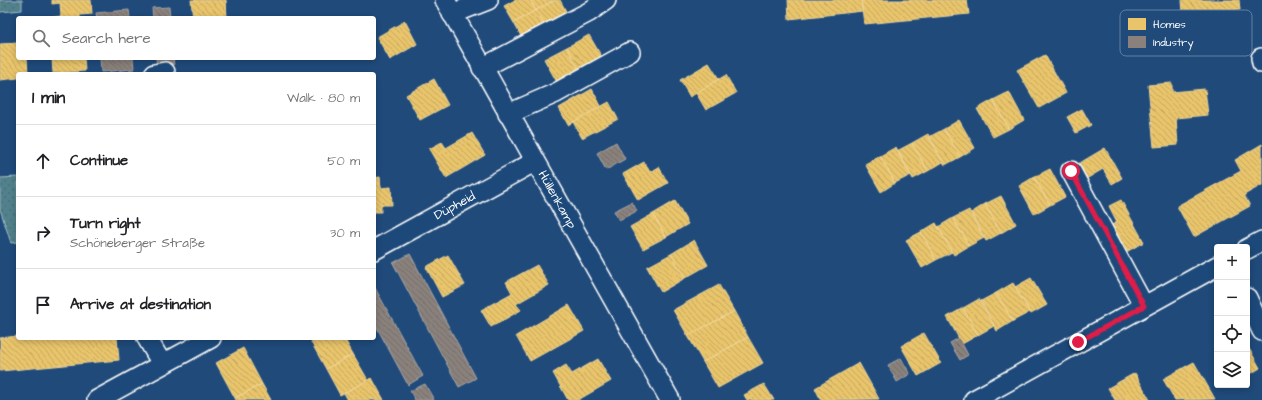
<!DOCTYPE html>
<meta charset="utf-8">
<style>
body{margin:0;font-family:"Architects Daughter",sans-serif;background:#f2f2f2;color:#202124}
.controls{position:absolute;right:12px;bottom:12px;display:grid;overflow:hidden;border-radius:4px;box-shadow:0 2px 6px #0003}
.controls button{width:36px;height:36px;display:grid;place-items:center;padding:0;border:0;border-bottom:1px solid #e0e0e0;background:#fff;color:#202124;font:20px sans-serif}
.stop{position:absolute;width:12px;height:12px;margin:-9px;border:3px solid #e11d48;border-radius:50%;background:#fff}
.stop.end{background:#e11d48;border-color:#fff;box-shadow:0 1px 4px #0008}
.list{margin:0;padding:0;list-style:none}
h2{display:flex;justify-content:space-between;align-items:center;height:52px;margin:0;padding:0 16px;font-size:17px}
h2 small{font-size:13px;font-weight:400;color:#757577}
.list li{display:grid;grid-template-columns:26px 1fr auto;gap:12px;align-items:center;box-sizing:border-box;height:72px;padding:0 16px;border-top:1px solid #e0e0e0}
.list b{display:block;font-size:15px;white-space:nowrap}
.list p{margin:0;font-size:13px;white-space:nowrap;color:#757577}
.list em{font-size:13px;font-style:normal;color:#757577}
.icon{flex:none;width:22px;height:22px;fill:none;stroke:currentColor;stroke-width:2;stroke-linecap:round;stroke-linejoin:round}
.map{position:relative;flex:none;width:1262px;height:400px;overflow:hidden}
.search{position:absolute;background:#fff;box-shadow:0 2px 6px #0003;left:16px;top:16px;width:360px;height:44px;display:flex;align-items:center;gap:10px;box-sizing:border-box;padding:0 14px;border-radius:4px;color:#757577;font-size:15px}
.panel{position:absolute;background:#fff;box-shadow:0 2px 6px #0003;left:16px;top:72px;width:360px;height:268px;border-radius:4px}
.map>svg:first-child{display:block}
</style>
<div class="map">
<svg width="1262" height="400" viewBox="0 0 1262 400">
<defs>
<pattern id="park-dots" width="8" height="8" patternUnits="userSpaceOnUse"><rect width="8" height="8" fill="#51818c"/><path d="M2 2h.1M6 6h.1" fill="none" stroke="#4f696f" stroke-width="1.8" stroke-linecap="round"/></pattern>
<pattern id="homes-back-hatch" width="6" height="6" patternUnits="userSpaceOnUse"><rect width="6" height="6" fill="#e9c46a"/><path d="M-1 5l2 2M0 0l6 6M5-1l2 2" fill="none" stroke="#c2a662"/></pattern>
<pattern id="industry-back-hatch" width="6" height="6" patternUnits="userSpaceOnUse"><rect width="6" height="6" fill="#8a817c"/><path d="M-1 5l2 2M0 0l6 6M5-1l2 2" fill="none" stroke="#716c69"/></pattern>
</defs>
<rect width="100%" height="100%" fill="#1f4a7a"/>
<filter id="ink" filterUnits="userSpaceOnUse"><feTurbulence type="fractalNoise" baseFrequency=".025" numOctaves="2"/><feDisplacementMap in="SourceGraphic" scale="8" xChannelSelector="R" yChannelSelector="G"/><feConvolveMatrix kernelMatrix="1 2 1 2 8 2 1 2 1" color-interpolation-filters="sRGB"/></filter>
<g filter="url(#ink)">
<path fill="url(#park-dots)" stroke="#a8c0c6" d="M0 0H22V10L0 12Z
M18 177V242L11 243 0 209V178Z"/>
<path fill="url(#homes-back-hatch)" stroke="#f0d697" d="M52 0H91L92 14 80 15V18H50L61 16 60 3 52 4Z
M191 0H226L227 18H193Z
M515 0H530L536 10 514 23 504 6Z
M530 0H555L536 10Z
M555 0H560L568 15 546 27 536 10Z
M788 0H861L863 11 789 19Z
M861 0H967L969 14 864 24Z
M1182 0H1239L1240 10 1208 13 1210 40 1185 42Z
M536 10 546 27 523 40 514 23Z
M405 21 417 44 390 60 377 37Z
M589 35 603 59 580 72 567 47Z
M18 43V58H27L28 74H18V78L0 80V44Z
M567 47 580 72 558 84 544 59Z
M1045 55 1066 93 1039 108 1017 70Z
M52 58H84L85 71 53 73Z
M709 63 719 79 690 97 680 80Z
M726 75 736 93 706 110 696 93Z
M434 79 448 105 420 120 406 95Z
M1172 83V92L1205 89 1208 115 1176 118 1178 145 1154 147 1148 85Z
M592 89 601 106 568 125 559 108Z
M1009 92 1024 120 1009 129 993 100Z
M993 100 1009 129 993 137 977 109Z
M609 102 618 119 582 138 573 122Z
M1082 109 1091 125 1076 133 1067 117Z
M959 120 975 148 960 157 944 129Z
M944 129 960 157 945 165 929 137Z
M472 133 485 155 446 178 429 149 442 142 446 148Z
M928 134 943 162 928 171 912 143Z
M912 143 928 171 913 179 897 151Z
M1262 144V185L1244 195 1250 206 1194 237 1177 206 1241 171 1235 160Z
M896 147 911 175 895 183 880 156Z
M1105 148 1122 178 1112 184 1103 169 1086 179 1078 164Z
M880 156 895 183 881 192 865 164Z
M644 162 650 172 659 167 668 183 638 200 623 174Z
M1050 169 1065 197 1050 205 1034 177Z
M380 177 381 188 391 187 392 205H381V212H374V178Z
M1034 177 1050 205 1034 214 1019 186Z
M1001 196 1016 224 1001 233 985 204Z
M1121 200 1144 242 1119 256 1105 229 1117 222 1109 206Z
M675 201 688 224 666 237 653 214Z
M985 204 1001 233 986 241 971 213Z
M969 210 984 238 969 246 953 218Z
M653 214 666 237 643 249 630 227Z
M953 218 969 246 954 255 938 227Z
M936 223 952 252 936 260 921 232Z
M921 232 936 260 922 268 906 240Z
M694 240 708 265 685 278 671 254Z
M671 254 685 278 661 292 647 267Z
M448 255 465 285 442 297 426 267Z
M537 265 549 285 516 304 521 310 491 327 481 310 512 293 506 282Z
M1031 278 1047 305 1031 314 1015 287Z
M1013 283 1030 312 1013 321 996 293Z
M719 285 734 311 688 336 673 310Z
M996 293 1013 321 997 331 981 301Z
M979 299 994 326 978 335 963 308Z
M569 305 584 331 530 361 516 336Z
M963 308 978 335 962 344 947 317Z
M734 311 748 337 703 362 688 336Z
M924 333 941 363 918 376 901 346Z
M18 336V338H117L119 360 0 371V338Z
M748 337 763 363 718 388 703 362Z
M318 338H344L353 354 326 369 311 342Z
M1247 345 1260 368 1247 376Z
M243 348 262 384 235 398 216 363Z
M353 354 368 380 340 395 326 369Z
M598 359 611 381 578 400H568L553 373 566 365 572 374Z
M1194 362 1215 399 1175 400 1163 379Z
M859 363 879 399 821 400 815 388Z
M1135 373 1150 400H1115L1108 388Z
M372 378 384 400H348L344 393Z
M262 384 271 400H236L235 398Z
M764 384 774 400H747L744 395Z"/>
<path fill="url(#industry-back-hatch)" stroke="#ada7a3" d="M169 7 170 18H153L152 8Z
M129 10 130 18H97L96 13Z
M100 58H133L134 69 101 72Z
M156 58H173L174 65 157 66Z
M616 142 625 159 606 170 597 153Z
M632 202 637 211 619 220 614 211Z
M410 254 476 378 459 387 393 263Z
M374 286 423 376 408 385 374 322Z
M959 338 968 355 960 360 950 343Z
M901 358 910 374 897 382 888 365Z
M425 384 434 400H415L410 391Z"/>
<g fill="none" stroke-linecap="round" stroke-linejoin="round">
<g stroke="#fff" stroke-width="22">
<g id="minor">
<path id="s1" d="M445 0 670 400"/>
<path d="M452 14 488 0"/>
<path d="M1261 58 1262 63"/>
<path d="M482 68 589 12 606 0"/>
<path d="M154 74 165 72"/>
<path d="M508 114 556 93 630 52"/>
<path d="M1071 171 1144 306"/>
<path d="M1247 249 1262 241"/>
<path id="s2" d="M374 250 534 162"/>
<path d="M1247 298 1262 331"/>
<path d="M147 338 162 364"/>
<path d="M97 400 211 338"/>
<path d="M974 400 1217 266"/>
</g>
</g>
<use href="#minor" stroke="#1f4a7a" stroke-width="19"/>
</g>
</g>
<g fill="none" stroke-linecap="round" stroke-linejoin="round" filter="url(#ink)">
<path stroke="#e11d48" stroke-width="5" d="M1071 171 1144 306 1078 342"/>
</g>
<g text-anchor="middle" dominant-baseline="central" stroke-width="4" stroke-linejoin="round" paint-order="stroke">
<g font-size="13" fill="#fff" stroke="#1f4a7a">
<text stroke="none"><textPath href="#s1" startOffset="229">Hüllenkamp</textPath></text>
<text stroke="none"><textPath href="#s2" startOffset="92">Düpheid</textPath></text>
</g>
</g>
<rect x="1120" y="10" width="132" height="46" rx="6" fill="#1f4a7a" stroke="#6280a2" stroke-width="1"/>
<rect x="1128" y="18" width="18" height="12" fill="#e9c46a"/>
<rect x="1128" y="36" width="18" height="12" fill="#8a817c"/>
<g font-size="11" fill="#fff">
<text x="1153" y="28">Homes</text>
<text x="1153" y="46">Industry</text>
</g>
</svg>
<div class="controls">
<button>+</button>
<button>−</button>
<button><svg class="icon" aria-label="locate" viewBox="0 0 24 24"><circle cx="12" cy="12" r="6"/><path d="M12 2v4M12 18v4M2 12h4M18 12h4"/></svg></button>
<button><svg class="icon" aria-label="layers" viewBox="0 0 24 24"><path d="M12 4l9 5-9 5-9-5zM3 14l9 5 9-5"/></svg></button>
</div>
<div class="stop" style="left:1071px;top:171px"></div>
<div class="stop end" style="left:1078px;top:342px"></div>
<div class="search"><svg class="icon" aria-label="search" viewBox="0 0 24 24"><circle cx="10" cy="10" r="6"/><path d="M15 15l6 6"/></svg>Search here</div>
<section class="panel">
<h2>1 min<small>Walk · 80 m</small></h2>
<ul class="list">
<li><svg class="icon" aria-label="ahead" viewBox="0 0 24 24"><path d="M12 20V5M6 11l6-6 6 6"/></svg><div><b>Continue</b></div><em>50 m</em></li>
<li><svg class="icon" aria-label="right" viewBox="0 0 24 24"><path d="M7 20v-9h11M14 6l5 5-5 5"/></svg><div><b>Turn right</b><p>Schöneberger Straße</p></div><em>30 m</em></li>
<li><svg class="icon" aria-label="arrive" viewBox="0 0 24 24"><path d="M6 21V4h12l-3 4 3 4H6"/></svg><div><b>Arrive at destination</b></div></li>
</ul>
</section>
</div>
